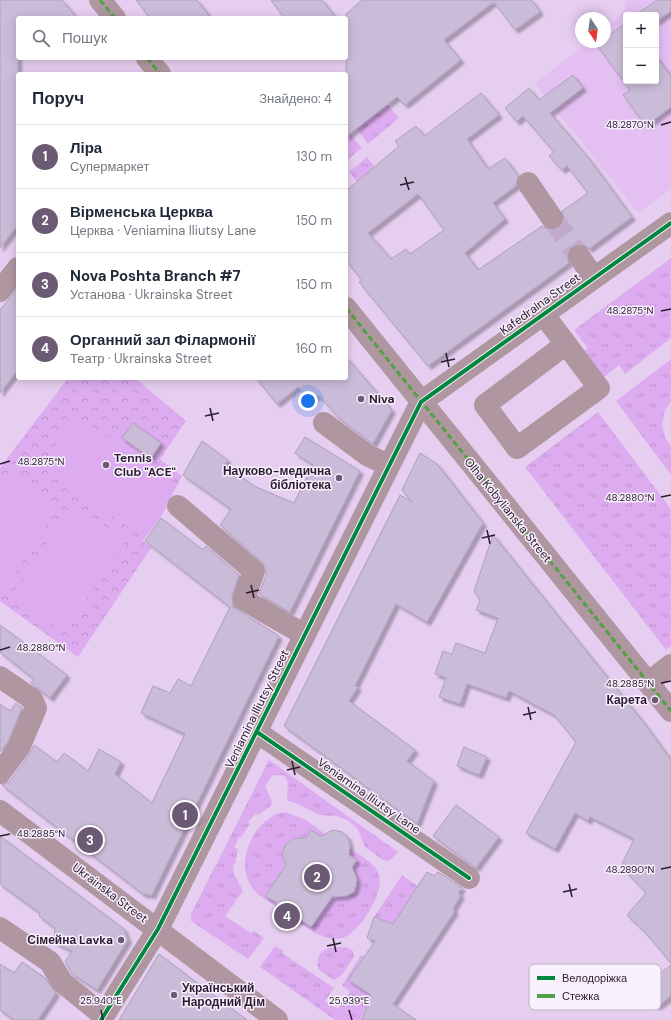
<!DOCTYPE html>
<html lang="uk">
<meta charset="utf-8">
<style>
body{margin:0;font-family:"DM Sans",sans-serif;background:#f2f2f3;color:#1f2937}
.controls{position:absolute;right:12px;top:12px;display:grid;overflow:hidden;border-radius:4px;box-shadow:0 2px 10px #0003}
.controls button{width:36px;height:36px;display:grid;place-items:center;padding:0;border:0;border-bottom:1px solid #e0e1e3;background:#fff;color:#1f2937;font:20px sans-serif}
.compass{position:absolute;left:575px;top:12px;width:36px;height:36px;border-radius:50%;background:#fff;box-shadow:0 2px 10px #0003;rotate:167deg}
.you{position:absolute;left:308px;top:401px;width:14px;height:14px;margin:-10px;border:3px solid #fff;border-radius:50%;background:#1a73e8;box-shadow:0 0 0 6px #1a73e833}
.badge{display:grid;place-items:center;width:26px;height:26px;border-radius:50%;background:#6c5a74;color:#fff;font-size:13px;font-weight:700}
.pin{position:absolute;translate:-50% -50%;border:2px solid #fff;box-shadow:0 1px 4px #0006}
.list{margin:0;padding:0;list-style:none}
h2{display:flex;justify-content:space-between;align-items:center;height:52px;margin:0;padding:0 16px;font-size:17px}
h2 small{font-size:13px;font-weight:400;color:#747a83}
.list li{display:grid;grid-template-columns:26px 1fr auto;gap:12px;align-items:center;box-sizing:border-box;height:64px;padding:0 16px;border-top:1px solid #e0e1e3}
.list b{display:block;font-size:15px;white-space:nowrap}
.list p{margin:0;font-size:13px;white-space:nowrap;color:#747a83}
.list em{font-size:13px;font-style:normal;color:#747a83}
.icon{flex:none;width:22px;height:22px;fill:none;stroke:currentColor;stroke-width:2;stroke-linecap:round;stroke-linejoin:round}
.map{position:relative;flex:none;width:671px;height:1020px;overflow:hidden}
.search{position:absolute;background:#fff;box-shadow:0 2px 10px #0003;left:16px;top:16px;width:332px;height:44px;display:flex;align-items:center;gap:10px;box-sizing:border-box;padding:0 14px;border-radius:4px;color:#747a83;font-size:15px}
.panel{position:absolute;background:#fff;box-shadow:0 2px 10px #0003;left:16px;top:72px;width:332px;height:308px;border-radius:4px}
.map>svg:first-child{display:block}
</style>
<div class="map">
<svg width="671" height="1020" viewBox="0 0 671 1020">
<defs>
<pattern id="grass-tufts" width="24" height="20" patternUnits="userSpaceOnUse"><rect width="24" height="20" fill="#ddacf0"/><path d="M3 7l-1-3M5 7V3M7 7l1-3M15 17l-1-3M17 17v-4M19 17l1-3" fill="none" stroke="#be93ce"/></pattern>
<pattern id="park-crowns" width="20" height="18" patternUnits="userSpaceOnUse"><rect width="20" height="18" fill="#ddacf0"/><path d="M2 6a3 3 0 1 1 6 0M12 15a3 3 0 1 1 6 0" fill="none" stroke="#be93ce"/></pattern>
<filter id="shadow"><feDropShadow dx="3.5" dy="3.5" stdDeviation="1" flood-color="#0004"/></filter>
</defs>
<rect width="100%" height="100%" fill="#e6cef0"/>
<path fill="#e4bff2" fill-rule="evenodd" d="M626 0H671V189L638 213 535 84 587 42H605V28L624 12ZM626 15H656V81H626Z"/>
<path fill="url(#grass-tufts)" d="M387 104 399 118 368 144 357 129Z
M350 134 362 148 346 161V137Z
M367 157 375 167 357 182 349 172Z
M671 258V338L625 374 619 365 599 381 579 356 588 348 574 330Z
M671 359V401L665 410 662 424 665 437 671 446V475L616 401Z
M598 412 671 509V646L666 650 525 467Z
M269 760 398 852 389 861 383 860 365 847 357 828 347 820 337 816 319 815 298 804 288 801C284 793 296 770 272 776L265 786 272 801 271 806 258 815 256 813 248 822 250 824 241 837H239L234 848 238 849 235 864 233 865 234 876 236 877 243 891 225 916 251 933 254 931 264 938 248 959 191 921V914Z
M285 812 306 820 325 834 323 837 311 830 305 839 294 838 288 842 282 853 288 863 265 896 276 902V906C266 900 255 894 250 884 235 859 256 816 285 812Z
M350 848C359 855 373 862 378 872 387 889 360 934 342 938 325 942 310 930 297 921L301 920 311 927 334 895C342 898 350 896 355 889L356 879 351 870 357 860 348 854Z
M402 875 418 886 395 925 374 917Z
M275 946 284 951 282 953 334 988 325 1001 338 1009 350 992 342 985 361 955 378 960 389 946 361 1020H335L260 967Z
M346 947 353 951 354 957 341 976 334 980 319 970C317 966 317 962 318 958 323 945 335 948 346 947Z"/>
<path fill="url(#park-crowns)" d="M68 378H135L186 421 160 459 182 476 160 518 143 541 151 548 78 657 0 601V468Z"/>
<path fill="#ddacf0" d="M77 416 177 483 160 517 144 538 41 465Z
M6 472 57 509 0 597V482Z
M72 505 126 540 65 632 12 597Z"/>
<path fill="#cabcd8" stroke="#ada0ba" fill-rule="evenodd" filter="url(#shadow)" d="M0 0H62L77 18H18V225L0 248Z
M136 0H197L211 18H150Z
M271 0H322L336 18H284Z
M362 0H532L540 12 515 30 494 2 444 40 461 60 405 105 397 97 346 137V14Z
M657 0H671V11L656 22V15H636Z
M626 23V81H656V56L671 77V107L646 126 623 95 630 90 596 44 600 42H605V38Z
M573 75 583 88 550 113 590 160 632 217 589 249 585 245 578 244 572 246 568 250 567 257 569 263 428 366 359 282 362 281 346 260V191L399 146 395 141 416 126 424 136 481 93 499 115 467 139 488 169 505 158 518 176 516 186 493 203 505 219 465 253 478 270 542 226 547 229 553 230 559 228 563 223 564 217 562 211 588 193 567 166 562 170 549 156 554 152 523 116 517 122 505 108 529 88 539 100ZM418 194 444 230 410 254 406 249 391 259 368 233Z
M18 288V370L0 393V310Z
M346 357 392 410 373 444 339 418 318 395 311 401 298 387 277 404 256 378H346Z
M133 423 161 443 151 458 122 438Z
M305 437 360 471 290 612 259 594 266 575V567L262 562 220 525 231 509 183 475 202 441 228 460 224 465 256 487 294 503 313 465 295 453Z
M420 453 437 464 483 523 427 622 396 604 355 686 358 687 349 701 415 750 407 761 434 781 417 824 284 726 400 495 412 502 402 490Z
M161 518 203 550 206 546 239 575 232 596 233 607 279 636 152 895 143 894 2 785 10 781 29 755 34 745 57 762 64 753 88 771 99 749 121 762 115 774 152 803 185 734 141 713 153 686 170 693 178 679 191 686 230 607 145 541Z
M493 535 644 723 671 760V963L645 932 627 915 646 893 621 866 634 839 590 817 588 821 575 813 555 849 526 833 576 742 554 715 509 691 506 698 467 684 460 704 439 697 446 678 435 674 443 651 452 654 456 643 485 653 498 618 476 610 480 600 474 591Z
M0 625 67 675 50 698 31 683 34 679 0 652Z
M16 703 22 708 8 742 0 752V704L10 711Z
M464 747 487 757 479 775 457 766Z
M456 805 499 837 476 868 433 836Z
M311 830 321 836 333 830 342 832 347 836 350 844 349 855 357 860 352 867 357 879 356 886 354 892 346 896 332 897 311 927 301 920 288 925 276 918V902L265 896 286 865 282 853 286 844 294 838H306Z
M0 836 124 929 128 940 97 990 72 974 65 962 72 951 54 942 55 928 39 916 40 913 0 884Z
M427 872 434 876 438 872 462 888 458 893 461 895 453 909 455 911 393 1004 416 1020H362L371 995 348 980 375 941 367 938 374 917 393 924Z
M159 954 196 982 247 1020H119Z
M22 962 45 978 56 993 38 1020H15L0 1010V964L14 973Z
M671 965V996L657 1007 642 987Z"/>
<g fill="none" stroke-linecap="round" stroke-linejoin="round">
<path stroke="#c1aaca" stroke-width="22" stroke-dasharray="22 11" stroke-linecap="butt" d="M552 218 579 256"/>
<path stroke="#b096a0" stroke-width="22" d="M100 0 115 18
M147 58 160 74
M528 183 552 218
M579 256 594 278
M0 291 18 268
M346 308 671 711
M543 314 566 344
M566 344 599 388 517 448 485 405Z
M324 423 367 455 388 465
M178 506 254 571 244 600 305 635
M0 677 32 699 36 708 19 748 0 773
M649 682 671 665
M257 732 469 878
M0 811 277 1020
M0 928 50 962 62 982 104 1016
M101 1020 158 929 421 402 671 223"/>
<path stroke="#51a144" stroke-width="3" stroke-dasharray="6 3" stroke-linecap="butt" d="M100 0 115 18
M147 58 160 74
M346 308 671 711"/>
<g stroke="#f9f0fd" stroke-width="6">
<path id="cycleway" d="M257 732 469 878
M101 1020 158 929 421 402 671 223"/>
</g>
<use href="#cycleway" stroke="#00873e" stroke-width="4"/>
</g>
<path fill="none" stroke="#2b1b31" stroke-width="1.5" d="M661 125 671 122M405 177 409 190M400 185 414 182M661 311 671 309M446 353 449 367M441 362 455 359M210 408 213 421M205 416 219 413M0 464 10 461M661 497 671 495M487 530 490 544M482 538 495 535M251 585 254 598M246 593 259 590M0 650 10 647M661 683 671 681M528 707 531 720M523 715 536 712M292 761 295 775M287 770 300 767M0 836 10 834M661 869 671 867M569 884 572 897M563 892 577 889M333 938 336 952M327 946 341 943M101 1010 103 1020M349 1010 352 1020"/>
<g fill="#6c5a74" stroke="#f9f0fd" stroke-width="1.5">
<circle cx="361" cy="399" r="4"/>
<circle cx="106" cy="465" r="4"/>
<circle cx="339" cy="478" r="4"/>
<circle cx="655" cy="700" r="4"/>
<circle cx="121" cy="940" r="4"/>
<circle cx="174" cy="995" r="4"/>
</g>
<g text-anchor="middle" dominant-baseline="central" stroke-width="3" stroke-linejoin="round" paint-order="stroke">
<g font-size="12" fill="#2b1b31" stroke="#f9f0fd">
<text transform="translate(540 304) rotate(-36)">Kafedralna Street</text>
<text transform="translate(508 510) rotate(51)">Olha Kobylianska Street</text>
<text transform="translate(257 709) rotate(-64)">Veniamina Iliutsy Street</text>
<text transform="translate(369 796) rotate(35)">Veniamina Iliutsy Lane</text>
<text transform="translate(110 893) rotate(37)">Ukrainska Street</text>
</g>
<g font-size="12" font-weight="bold" fill="#2b1b31" stroke="#f9f0fd" text-anchor="start">
<text x="369" y="399">Niva</text>
<text x="114" y="458">Tennis<tspan x="114" dy="14">Club "ACE"</tspan></text>
<text x="331" y="471" text-anchor="end">Науково-медична<tspan x="331" dy="14">бібліотека</tspan></text>
<text x="647" y="700" text-anchor="end">Карета</text>
<text x="113" y="940" text-anchor="end">Сімейна Lavka</text>
<text x="182" y="988">Український<tspan x="182" dy="14">Народний Дім</tspan></text>
</g>
</g>
<rect x="529" y="964" width="132" height="46" rx="6" fill="#f9f0fd" stroke="#bbb0c0" stroke-width="1"/>
<rect x="537" y="976" width="18" height="4" fill="#00873e"/>
<rect x="537" y="994" width="18" height="4" fill="#51a144"/>
<g font-size="11" fill="#2b1b31">
<text x="562" y="982">Велодоріжка</text>
<text x="562" y="1000">Стежка</text>
</g>
<g font-size="10" text-anchor="middle" fill="#2b1b31" stroke="#f9f0fd" stroke-width="3" stroke-linejoin="round" paint-order="stroke">
<text x="630" y="128">48.2870°N</text>
<text x="630" y="314">48.2875°N</text>
<text x="41" y="465">48.2875°N</text>
<text x="630" y="501">48.2880°N</text>
<text x="41" y="651">48.2880°N</text>
<text x="630" y="687">48.2885°N</text>
<text x="41" y="837">48.2885°N</text>
<text x="630" y="873">48.2890°N</text>
<text x="101" y="1004">25.940°E</text>
<text x="349" y="1004">25.939°E</text>
</g>
</svg>
<div class="controls">
<button>+</button>
<button>−</button>
</div>
<svg class="compass" viewBox="-18 -18 36 36"><path d="M0-13l5 13h-10z" fill="#e53935"/><path d="M0 13l5-13h-10z" fill="#747a83"/></svg>
<div class="you"></div>
<div class="pin badge" style="left:185px;top:815px">1</div>
<div class="pin badge" style="left:317px;top:877px">2</div>
<div class="pin badge" style="left:90px;top:840px">3</div>
<div class="pin badge" style="left:287px;top:916px">4</div>
<div class="search"><svg class="icon" aria-label="search" viewBox="0 0 24 24"><circle cx="10" cy="10" r="6"/><path d="M15 15l6 6"/></svg>Пошук</div>
<section class="panel">
<h2>Поруч<small>Знайдено: 4</small></h2>
<ul class="list">
<li><span class="badge">1</span><div><b>Ліра</b><p>Супермаркет</p></div><em>130 m</em></li>
<li><span class="badge">2</span><div><b>Вірменська Церква</b><p>Церква · Veniamina Iliutsy Lane</p></div><em>150 m</em></li>
<li><span class="badge">3</span><div><b>Nova Poshta Branch #7</b><p>Установа · Ukrainska Street</p></div><em>150 m</em></li>
<li><span class="badge">4</span><div><b>Органний зал Філармонії</b><p>Театр · Ukrainska Street</p></div><em>160 m</em></li>
</ul>
</section>
</div>
